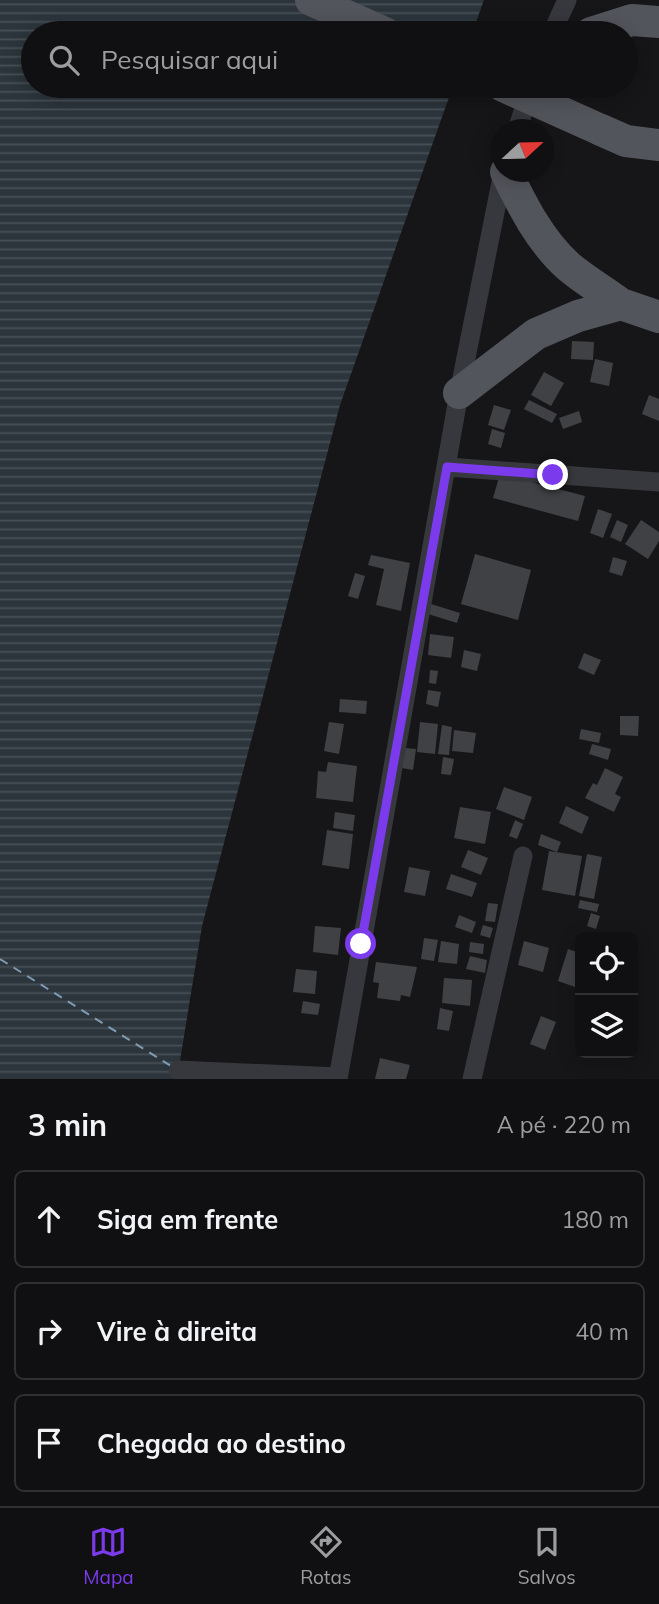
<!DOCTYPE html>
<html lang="pt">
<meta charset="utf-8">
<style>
body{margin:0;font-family:Mulish,sans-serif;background:#1e1e20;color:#f1f3f6}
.controls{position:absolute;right:21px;bottom:21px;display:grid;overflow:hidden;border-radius:10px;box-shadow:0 4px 18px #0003}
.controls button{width:63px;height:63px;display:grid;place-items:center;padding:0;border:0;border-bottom:2px solid #303032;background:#101012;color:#f1f3f6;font:35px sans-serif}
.compass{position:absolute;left:491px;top:119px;width:63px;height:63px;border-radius:50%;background:#101012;box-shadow:0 4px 18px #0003;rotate:68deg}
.stop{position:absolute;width:21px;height:21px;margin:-16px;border:5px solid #7c3aed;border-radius:50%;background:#fff}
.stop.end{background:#7c3aed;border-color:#fff;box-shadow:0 2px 7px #0008}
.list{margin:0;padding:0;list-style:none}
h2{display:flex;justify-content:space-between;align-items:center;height:91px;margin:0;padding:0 28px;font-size:30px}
h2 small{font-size:23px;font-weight:400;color:#9c9d9f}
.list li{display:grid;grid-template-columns:46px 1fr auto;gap:21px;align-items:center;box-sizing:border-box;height:98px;margin:0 14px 14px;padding:0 14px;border:2px solid #303032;border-radius:10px}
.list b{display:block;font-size:26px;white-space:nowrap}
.list em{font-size:23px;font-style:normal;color:#9c9d9f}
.icon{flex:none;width:38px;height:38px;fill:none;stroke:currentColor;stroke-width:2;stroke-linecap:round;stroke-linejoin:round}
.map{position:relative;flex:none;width:659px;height:1079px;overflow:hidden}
.search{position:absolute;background:#101012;box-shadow:0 4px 18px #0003;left:21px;right:21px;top:21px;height:77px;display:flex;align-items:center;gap:18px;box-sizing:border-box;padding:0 24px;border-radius:38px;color:#9c9d9f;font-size:26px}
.sheet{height:427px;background:#101012}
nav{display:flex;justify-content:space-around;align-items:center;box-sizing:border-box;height:98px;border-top:2px solid #303032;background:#101012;font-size:19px;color:#9c9d9f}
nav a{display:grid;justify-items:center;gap:4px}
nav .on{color:#7c3aed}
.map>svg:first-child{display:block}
</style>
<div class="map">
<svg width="659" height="1079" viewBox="0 0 659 1079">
<defs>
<pattern id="water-rules" width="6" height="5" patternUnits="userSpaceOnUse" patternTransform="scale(1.75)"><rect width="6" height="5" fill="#2c353c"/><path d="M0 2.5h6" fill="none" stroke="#485056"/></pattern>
</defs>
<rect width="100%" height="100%" fill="#161618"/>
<path fill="url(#water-rules)" d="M0 0H484L472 33H33V86H453L340 405 202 926 177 1079H0Z"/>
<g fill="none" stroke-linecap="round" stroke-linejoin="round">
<path stroke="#7f9bb3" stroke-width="2" stroke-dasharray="9 7" stroke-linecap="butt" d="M0 959 171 1066"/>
</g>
<path fill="#404145" d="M572 341 594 342 593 360 571 359Z
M595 359 613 363 609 386 590 382Z
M544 372 564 383 551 406 531 395Z
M649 395 659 399V421L642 414Z
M529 400 557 414 552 423 524 409Z
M494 405 511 410 504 430 488 425Z
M579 411 582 422 563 429 559 418Z
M492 429 505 433 501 448 488 444Z
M500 474 585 496 578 521 493 498Z
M598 509 612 514 603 538 590 533Z
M617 520 628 525 621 542 610 537Z
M641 520 659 532V541L648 559 625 544Z
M475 554 531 570 518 620 461 604Z
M371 555 410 563 401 611 376 605 384 569 368 565Z
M613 557 627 561 622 576 609 572Z
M355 573 365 576 358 599 348 596Z
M431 604 460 613 457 623 428 614Z
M430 634 454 637 451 658 428 655Z
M464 650 481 654 477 671 461 667Z
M584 653 601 660 594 675 578 668Z
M430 670 438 671 436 684 429 683Z
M428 690 441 692 438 707 426 704Z
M340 699 367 701 366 714 339 712Z
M620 716H639L638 736 620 735Z
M329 722 344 724 339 754 324 751Z
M420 722 438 724 435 754 417 752Z
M442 725 452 727 449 755 438 754Z
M581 729 601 733 599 743 579 739Z
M454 730 476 733 473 753 452 751Z
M592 744 611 749 608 760 589 754Z
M405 748 416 749 413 770 402 768Z
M443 757 454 759 451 775 441 774Z
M328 762 357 766 353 802 316 798 318 771 326 772Z
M605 768 623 777 615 794 621 797 614 812 585 798 593 783 597 785Z
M504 787 532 797 524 820 496 809Z
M566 806 589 817 582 834 559 823Z
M460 807 491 812 485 844 454 838Z
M335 812 355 815 353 831 333 828Z
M515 820 523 824 517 839 509 836Z
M327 830 353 834 349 869 322 865Z
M541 834 561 842 557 852 538 845Z
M468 850 488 858 481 875 461 867Z
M549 851 582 856 575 896 542 890Z
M587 854 602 857 594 899 579 896Z
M409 867 430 871 425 896 404 892Z
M451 874 477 883 472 897 446 889Z
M580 900 599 904 597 912 578 908Z
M488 903 498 904 495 922 485 921Z
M591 913 600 916 596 929 587 926Z
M459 915 476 922 472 933 455 927Z
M483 925 493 928 490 938 480 935Z
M315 926 341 928 338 955 313 952Z
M424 938 438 940 434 961 421 959Z
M441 941 459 944 457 964 438 962Z
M524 941 549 948 543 972 518 965Z
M470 942 484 944 483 954 469 952Z
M568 949 580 953V972L575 987 558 981Z
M470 956 487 960 485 973 466 969Z
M376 962 417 967 410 997 401 995 400 1001 377 998 379 983 373 982Z
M296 969 317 971 315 994 293 992Z
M444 978 472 980 470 1006 442 1003Z
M303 1001 320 1004 318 1015 301 1013Z
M440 1008 453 1011 449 1031 437 1029Z
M541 1016 556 1022 545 1050 530 1044Z
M380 1058 410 1065 406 1079H375Z"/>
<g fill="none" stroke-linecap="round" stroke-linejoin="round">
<path stroke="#37383d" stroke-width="19" d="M552 33 567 0
M517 130 531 87
M447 467 659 482
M178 1070 338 1077
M338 1079 459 393 503 172
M472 1079 523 856"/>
<path stroke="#53555c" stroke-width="32" d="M311 0 385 33
M591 33 632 20 659 22
M601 130 626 141 659 145
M506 172C522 205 540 241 568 266 584 280 604 291 621 304
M459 393 536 334 578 316 621 304 659 317"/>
<path stroke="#53555c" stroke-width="32" d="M503 86 601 130"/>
</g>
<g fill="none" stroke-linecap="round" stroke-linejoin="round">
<path stroke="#7c3aed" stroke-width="9" d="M361 944 447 467 553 475"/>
</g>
</svg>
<div class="controls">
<button><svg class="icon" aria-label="locate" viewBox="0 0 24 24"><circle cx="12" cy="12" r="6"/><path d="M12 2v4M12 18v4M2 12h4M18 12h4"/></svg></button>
<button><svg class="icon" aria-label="layers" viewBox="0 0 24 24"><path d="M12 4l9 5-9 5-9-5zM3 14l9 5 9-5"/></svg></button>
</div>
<svg class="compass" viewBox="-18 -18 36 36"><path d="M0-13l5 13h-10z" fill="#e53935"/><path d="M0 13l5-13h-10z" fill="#9c9d9f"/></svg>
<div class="stop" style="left:361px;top:944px"></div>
<div class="stop end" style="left:553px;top:475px"></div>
<div class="search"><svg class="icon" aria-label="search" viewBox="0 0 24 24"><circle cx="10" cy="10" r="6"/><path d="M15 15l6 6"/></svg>Pesquisar aqui</div>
</div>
<section class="sheet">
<h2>3 min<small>A pé · 220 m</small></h2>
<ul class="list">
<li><svg class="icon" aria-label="ahead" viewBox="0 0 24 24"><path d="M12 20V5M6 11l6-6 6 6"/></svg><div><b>Siga em frente</b></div><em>180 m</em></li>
<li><svg class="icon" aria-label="right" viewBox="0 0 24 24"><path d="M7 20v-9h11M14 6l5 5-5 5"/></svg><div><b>Vire à direita</b></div><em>40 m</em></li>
<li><svg class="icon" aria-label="arrive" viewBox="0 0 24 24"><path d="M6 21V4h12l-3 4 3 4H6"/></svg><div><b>Chegada ao destino</b></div></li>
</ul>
</section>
<nav>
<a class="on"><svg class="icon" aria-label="map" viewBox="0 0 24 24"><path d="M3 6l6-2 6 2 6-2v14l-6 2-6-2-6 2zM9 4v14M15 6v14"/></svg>Mapa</a>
<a><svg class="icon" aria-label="directions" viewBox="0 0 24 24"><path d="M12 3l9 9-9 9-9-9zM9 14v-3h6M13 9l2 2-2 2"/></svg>Rotas</a>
<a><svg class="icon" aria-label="saved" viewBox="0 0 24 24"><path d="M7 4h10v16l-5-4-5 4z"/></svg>Salvos</a>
</nav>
